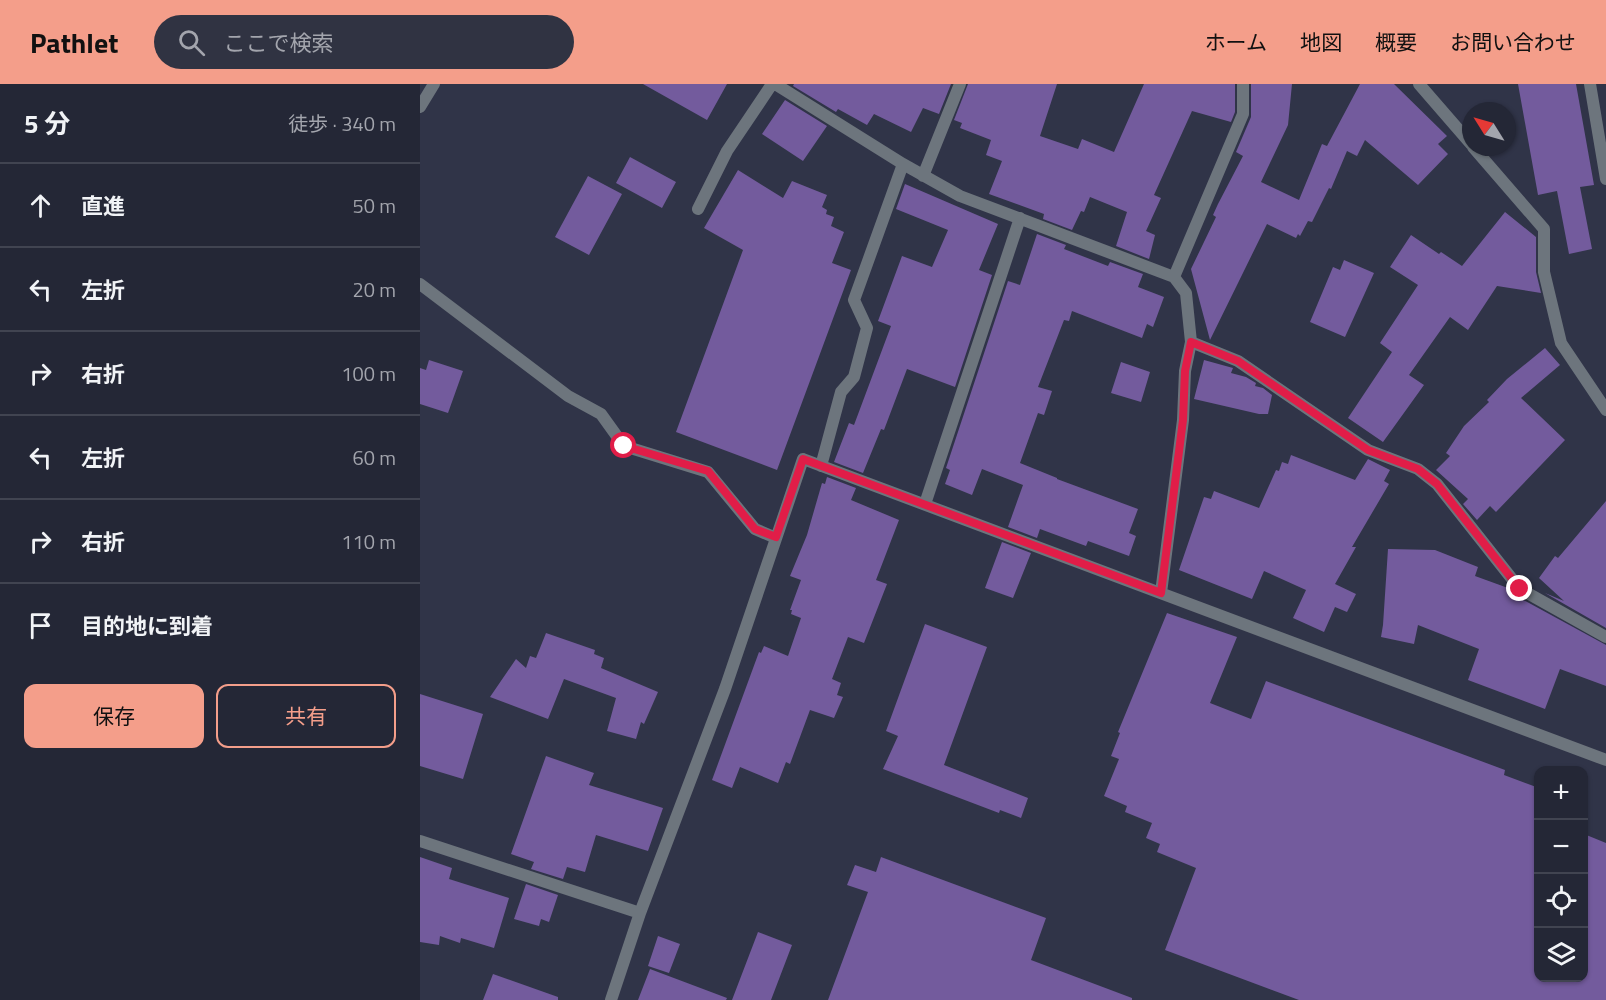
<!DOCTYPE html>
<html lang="ja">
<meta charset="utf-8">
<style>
body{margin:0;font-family:"Titillium Web","Noto Sans JP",sans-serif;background:#303342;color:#f1f3f6}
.controls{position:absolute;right:18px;bottom:18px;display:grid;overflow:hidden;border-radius:12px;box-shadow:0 2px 4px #0004}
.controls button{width:54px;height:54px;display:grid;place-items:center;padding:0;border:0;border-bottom:2px solid #414451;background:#242736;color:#f1f3f6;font:30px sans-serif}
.compass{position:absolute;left:1042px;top:18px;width:54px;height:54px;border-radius:50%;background:#242736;box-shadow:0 2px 4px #0004;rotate:307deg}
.stop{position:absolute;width:18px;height:18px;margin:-14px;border:4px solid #e11d48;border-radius:50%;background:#fff}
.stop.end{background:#e11d48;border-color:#fff;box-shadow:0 2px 6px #0008}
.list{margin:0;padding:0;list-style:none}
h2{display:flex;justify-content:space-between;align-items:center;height:78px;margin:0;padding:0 24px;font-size:26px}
h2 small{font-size:20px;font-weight:400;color:#a3a5ad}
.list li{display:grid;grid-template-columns:39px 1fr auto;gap:18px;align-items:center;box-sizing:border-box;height:84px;padding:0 24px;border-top:2px solid #414451}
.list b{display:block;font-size:22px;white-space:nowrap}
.list em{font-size:20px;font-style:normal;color:#a3a5ad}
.actions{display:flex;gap:12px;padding:18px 24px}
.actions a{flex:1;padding:14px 0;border:2px solid #f49e8a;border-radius:12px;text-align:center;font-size:21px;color:#f49e8a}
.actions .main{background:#f49e8a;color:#111}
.icon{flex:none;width:33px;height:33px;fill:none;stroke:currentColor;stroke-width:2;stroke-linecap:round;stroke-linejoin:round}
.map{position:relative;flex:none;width:1186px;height:916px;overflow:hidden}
header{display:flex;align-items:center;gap:36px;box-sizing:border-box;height:84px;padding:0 30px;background:#f49e8a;color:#111}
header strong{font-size:28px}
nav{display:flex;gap:33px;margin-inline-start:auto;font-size:21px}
.search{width:420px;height:54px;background:#303342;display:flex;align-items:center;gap:15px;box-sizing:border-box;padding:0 21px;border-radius:33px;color:#a3a5ad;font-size:22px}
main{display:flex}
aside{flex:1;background:#242736}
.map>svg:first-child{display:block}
</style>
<header>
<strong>Pathlet</strong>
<div class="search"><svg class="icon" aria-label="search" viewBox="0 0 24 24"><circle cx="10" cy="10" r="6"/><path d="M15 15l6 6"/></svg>ここで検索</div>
<nav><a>ホーム</a><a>地図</a><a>概要</a><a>お問い合わせ</a></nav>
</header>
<main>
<aside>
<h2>5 分<small>徒歩 · 340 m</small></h2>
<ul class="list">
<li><svg class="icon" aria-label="ahead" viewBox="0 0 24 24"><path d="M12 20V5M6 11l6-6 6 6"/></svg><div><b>直進</b></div><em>50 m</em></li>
<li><svg class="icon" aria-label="left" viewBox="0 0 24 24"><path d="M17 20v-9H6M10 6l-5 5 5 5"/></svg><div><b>左折</b></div><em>20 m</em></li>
<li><svg class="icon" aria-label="right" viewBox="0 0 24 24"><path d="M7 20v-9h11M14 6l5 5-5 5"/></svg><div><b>右折</b></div><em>100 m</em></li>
<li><svg class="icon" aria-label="left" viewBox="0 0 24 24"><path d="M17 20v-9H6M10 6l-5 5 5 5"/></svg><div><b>左折</b></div><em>60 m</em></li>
<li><svg class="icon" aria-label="right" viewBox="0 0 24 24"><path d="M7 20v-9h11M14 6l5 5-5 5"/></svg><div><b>右折</b></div><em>110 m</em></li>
<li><svg class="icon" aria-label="arrive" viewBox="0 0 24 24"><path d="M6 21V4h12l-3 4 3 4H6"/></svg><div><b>目的地に到着</b></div></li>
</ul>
<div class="actions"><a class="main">保存</a><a>共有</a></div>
</aside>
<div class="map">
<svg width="1186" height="916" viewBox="0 0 1186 916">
<rect width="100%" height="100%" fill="#303448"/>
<path fill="#735b9d" d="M223 0H307L287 36Z
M374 0H531L519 30 503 24 491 48 454 30 447 41 418 25 416 28 373 2Z
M548 0H637L620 52 658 65 662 55 694 68 724 0H815V28L811 38 772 27 734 111 741 114 726 147 735 151 729 175 696 162 707 128 670 113 664 128 661 127 652 146 623 135 624 130 569 110 582 77 566 71 571 56 540 44 542 39 534 36Z
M831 0H872L868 41 841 98 879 116 902 60 907 62 940 0H974L1027 52 1018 60 1028 70 998 101 945 56 937 72 927 67 911 105 909 104 892 138 888 137 880 152 878 150 876 154 847 140 790 256 771 185 796 133 793 131 798 120 823 72 816 68 831 33Z
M1098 0H1156L1174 101 1160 103 1172 165 1149 170 1137 107 1118 111Z
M365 16 407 42 383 77 342 50Z
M210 73 256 98 242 124 196 99Z
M318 86 363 114 372 97 407 111 402 123 407 126 406 130 414 133 411 142 424 148 412 179 431 186 357 386 256 348 323 166 284 144Z
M168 92 202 110 169 171 135 153Z
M485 100 578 140 559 186 572 191 535 303 487 285 464 346 461 345 443 389 414 378 429 339 434 341 471 242 458 237 482 172 512 183 528 146 476 125Z
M1085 128 1116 153V188L1121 209 1077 202 1048 246 1030 233 989 291 1004 301 963 358 928 334 972 268 960 259 998 201 970 183 991 151 1019 170 1021 168 1042 182Z
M617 150 646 161 644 165 688 182 690 178 723 190 718 203 744 213 733 243 727 240 722 254 652 227 649 237 644 236 618 303 632 307 624 331 618 329 600 379 637 394V395L718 425 709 449 716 452 709 472 668 457 666 462 620 445 617 454 588 443 603 401 562 385 552 411 525 400 530 386 526 384 588 197 600 201Z
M924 176 954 189 925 253 890 238 913 183 920 186Z
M1125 264 1140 281 1101 314 1145 356 1076 428 1070 422 1057 436 1043 420 1048 415 1016 386 1030 372 1026 369 1044 342 1069 318 1067 316 1087 295Z
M9 276 43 287 28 329 0 320V284L6 286Z
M784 276 813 284 811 289 826 293 836 299 835 302 843 304 852 311 848 330H839L774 315Z
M701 278 730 288 721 318 691 309Z
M871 371 935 396 948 375 970 386 964 397 969 400 932 463H936L915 500 936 510 927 528 915 523 904 548 873 534 886 506 844 487 832 515 759 486 784 413 791 415 794 407 839 424 856 386 859 387 862 378 868 380Z
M407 393 436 404 431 416 479 436 456 496 467 500 444 559 428 553 412 595 421 599 417 611 423 613 414 634 390 626 370 680 366 678 358 699 320 683 312 704 292 696 339 568 341 569 344 562 368 572 381 534 371 530 372 526H370L381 496 370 492 387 451 402 399 405 400Z
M1186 417V544L1125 509 1144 517 1119 494 1135 472 1138 474Z
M582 458 611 469 593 514 565 504Z
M968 465 1015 466 1058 483 1055 492 1088 504 1096 512 1186 561V602L1140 585 1125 625 1048 596 1059 565 998 541 994 560 961 553 963 541Z
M747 529 817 553 790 619 831 635 846 597 1085 686 1084 691 1119 704V894H1164V750L1186 759V916H879L745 866 776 784 737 768 740 760 726 754 732 739 705 728 707 722 684 712 699 675 691 672 700 649 698 648Z
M505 540 567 563 524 681 608 714 601 734 580 726 579 729 463 685 478 652 466 647Z
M126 549 175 566 174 570 184 574 181 584 238 608 224 640 221 638 216 655 187 647 196 614 144 595 128 635 70 613 96 575 106 584 110 572 116 574Z
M0 610 63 630 43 695 0 682Z
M126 672 174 689 169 701 243 724 228 767 176 751 165 788 147 783 143 795 111 785 114 778 91 770Z
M0 773 32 784 29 795 89 814 74 864 41 854 40 859 20 852 19 861 0 858Z
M461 773 626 834 611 876 712 914V916H408L448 808 427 801 435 781 456 788Z
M106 800 138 811 129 838 121 835 119 842 94 835Z
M338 848 372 861 351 916H312Z
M238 852 260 860 249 889 228 882Z
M230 885 307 914 306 916H218Z
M73 890 138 913V916H63Z"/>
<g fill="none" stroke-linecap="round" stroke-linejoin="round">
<path stroke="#6d757d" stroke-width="12" d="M771 258 818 277 948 366 998 385 1017 400 1100 505 1186 553"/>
<path stroke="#6d757d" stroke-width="12" d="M355 0 483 80 540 112 754 193 766 209 771 258 765 287 763 336 741 509
M999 0 1051 60
M1170 0 1186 95
M0 23 14 0
M1053 63 1124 145V188L1141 259 1186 326
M503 92 540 0
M278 125 307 67 352 0
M754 193 823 30V0
M0 200 148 312 181 330 204 362 288 388 335 445 356 454
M401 382 421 308 434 293 447 244 434 216 483 80
M505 420 600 134
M0 757 220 829
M191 916 220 829 305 605 383 375 1186 676"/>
</g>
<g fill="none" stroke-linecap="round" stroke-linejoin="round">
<path stroke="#e11d48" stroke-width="8" d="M204 362 288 387 335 445 356 453 383 375 741 509 763 336 765 287 771 258 818 277 948 366 998 385 1017 400 1100 505"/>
</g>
</svg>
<div class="controls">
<button>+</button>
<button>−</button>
<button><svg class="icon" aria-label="locate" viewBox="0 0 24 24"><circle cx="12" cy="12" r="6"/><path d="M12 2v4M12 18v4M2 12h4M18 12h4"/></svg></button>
<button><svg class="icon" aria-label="layers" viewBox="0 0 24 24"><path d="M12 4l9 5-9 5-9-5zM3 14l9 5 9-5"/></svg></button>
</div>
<svg class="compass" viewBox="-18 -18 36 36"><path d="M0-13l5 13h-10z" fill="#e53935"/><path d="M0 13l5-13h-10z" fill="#a3a5ad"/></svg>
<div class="stop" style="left:204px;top:362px"></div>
<div class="stop end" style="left:1100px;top:505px"></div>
</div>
</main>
